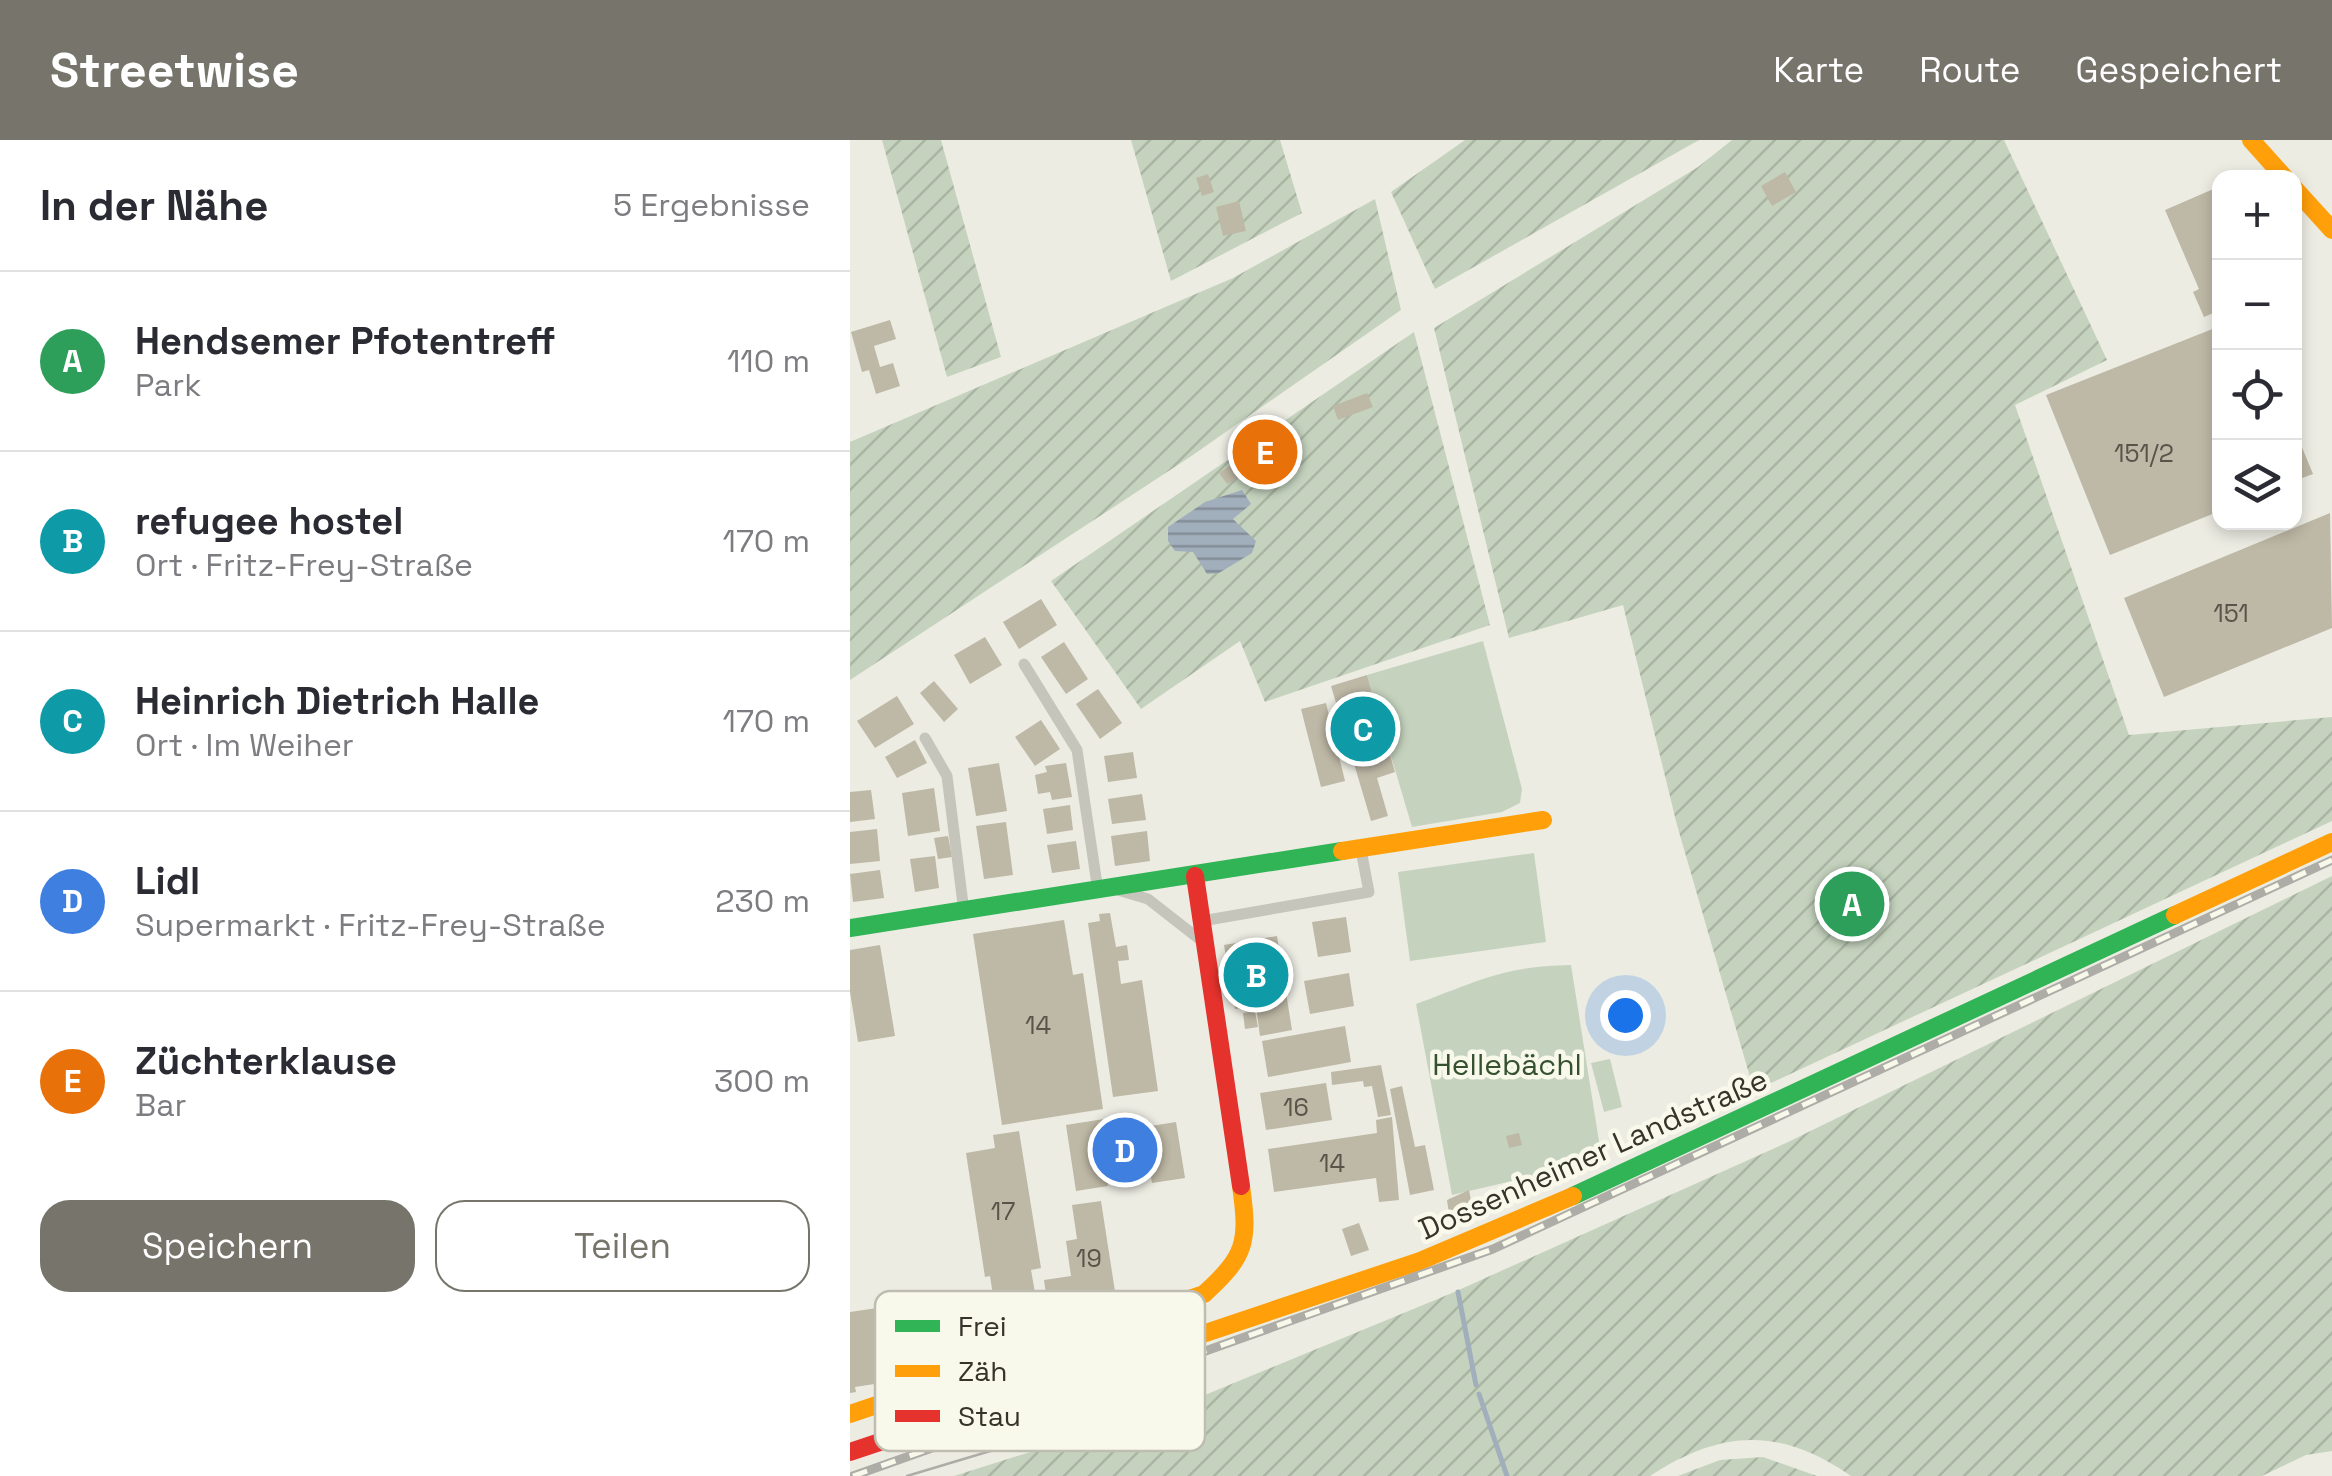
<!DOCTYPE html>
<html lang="de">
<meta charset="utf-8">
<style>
body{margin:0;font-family:"Space Grotesk",sans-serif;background:#f7f7f7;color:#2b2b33}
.controls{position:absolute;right:30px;top:30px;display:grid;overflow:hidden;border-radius:20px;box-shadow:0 5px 15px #0003}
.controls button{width:90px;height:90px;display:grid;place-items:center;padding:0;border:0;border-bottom:2px solid #e1e1e2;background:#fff;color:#2b2b33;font:50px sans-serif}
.you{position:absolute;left:775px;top:875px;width:35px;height:35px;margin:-25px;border:8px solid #fff;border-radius:50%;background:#1a73e8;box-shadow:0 0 0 15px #1a73e833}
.badge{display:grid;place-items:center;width:65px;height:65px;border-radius:50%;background:#76746b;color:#fff;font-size:32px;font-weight:700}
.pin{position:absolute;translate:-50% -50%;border:5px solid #fff;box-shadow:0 2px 10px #0006}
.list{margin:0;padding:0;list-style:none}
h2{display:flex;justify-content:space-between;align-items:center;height:130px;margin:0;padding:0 40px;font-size:42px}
h2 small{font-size:32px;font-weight:400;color:#7c7c81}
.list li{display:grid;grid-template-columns:65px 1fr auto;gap:30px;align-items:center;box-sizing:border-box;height:180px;padding:0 40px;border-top:2px solid #e1e1e2}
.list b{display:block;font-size:38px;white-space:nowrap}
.list p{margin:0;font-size:32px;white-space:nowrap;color:#7c7c81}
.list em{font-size:32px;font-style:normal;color:#7c7c81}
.actions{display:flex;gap:20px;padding:30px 40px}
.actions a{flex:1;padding:22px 0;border:2px solid #76746b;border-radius:30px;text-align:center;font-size:35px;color:#76746b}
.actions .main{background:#76746b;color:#fff}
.icon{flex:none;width:55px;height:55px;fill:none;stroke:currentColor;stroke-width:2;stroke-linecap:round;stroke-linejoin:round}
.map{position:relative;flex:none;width:1482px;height:1336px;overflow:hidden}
header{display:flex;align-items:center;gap:60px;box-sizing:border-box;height:140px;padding:0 50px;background:#76746b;color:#fff}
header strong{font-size:48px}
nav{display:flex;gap:55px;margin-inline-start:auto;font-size:35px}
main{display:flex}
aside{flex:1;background:#fff}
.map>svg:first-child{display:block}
</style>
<header>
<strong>Streetwise</strong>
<nav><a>Karte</a><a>Route</a><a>Gespeichert</a></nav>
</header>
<main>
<aside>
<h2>In der Nähe<small>5 Ergebnisse</small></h2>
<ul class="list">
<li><span class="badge" style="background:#2e9e5b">A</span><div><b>Hendsemer Pfotentreff</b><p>Park</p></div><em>110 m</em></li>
<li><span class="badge" style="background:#0f9aa8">B</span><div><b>refugee hostel</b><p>Ort · Fritz-Frey-Straße</p></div><em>170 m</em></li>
<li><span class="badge" style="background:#0f9aa8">C</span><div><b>Heinrich Dietrich Halle</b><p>Ort · Im Weiher</p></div><em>170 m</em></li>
<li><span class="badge" style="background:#3f7fe0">D</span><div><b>Lidl</b><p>Supermarkt · Fritz-Frey-Straße</p></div><em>230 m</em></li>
<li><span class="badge" style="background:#e8710a">E</span><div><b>Züchterklause</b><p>Bar</p></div><em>300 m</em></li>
</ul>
<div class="actions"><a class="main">Speichern</a><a>Teilen</a></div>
</aside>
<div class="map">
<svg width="1482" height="1336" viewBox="0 0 1482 1336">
<defs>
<pattern id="garden-furrows" width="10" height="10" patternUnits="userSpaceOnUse" patternTransform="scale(2.5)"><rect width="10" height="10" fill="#c5d3be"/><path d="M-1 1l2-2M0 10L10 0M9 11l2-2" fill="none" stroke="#aab6a3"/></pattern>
<pattern id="water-rules" width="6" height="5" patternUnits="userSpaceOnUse" patternTransform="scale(2.5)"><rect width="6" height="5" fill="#a1aebb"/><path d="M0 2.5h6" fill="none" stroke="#848e98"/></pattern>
</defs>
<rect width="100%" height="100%" fill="#ecece3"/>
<path fill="#c5d3be" d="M633 501 672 649 670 663 652 672 562 687 517 535Z
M684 713 696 802 560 821 548 732Z
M721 825 752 1020 602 1055 566 864C627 842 653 826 721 825Z
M760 919 772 967 754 972 741 923Z"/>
<path fill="url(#garden-furrows)" d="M32 0H91L151 217 97 237Z
M281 0H430L452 73 321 141Z
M615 0H849L585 149 541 52Z
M882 0H1154L1257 220 1165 265 1279 595 1482 577V681L904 951 827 685 773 465 659 498 584 188 848 27Z
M525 59 551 170 340 317 0 540V302L383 138Z
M564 192 640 485 415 562 390 501 291 569 201 441Z
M1482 736V1311L1456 1315 1412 1336H1001C930 1287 872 1289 800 1336H104L338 1262 602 1153 936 1003Z
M913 1317 967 1336H828L870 1320Z"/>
<path fill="url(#water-rules)" d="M392 350 401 364 383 379 406 401 402 413 369 433 357 434 343 412 325 411 318 401V387L355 362Z"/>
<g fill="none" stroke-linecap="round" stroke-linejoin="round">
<path stroke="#a1aebb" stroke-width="5" d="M608 1152 626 1245
M629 1254 657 1336"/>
</g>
<path fill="#beb8a6" d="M935 32 946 52 922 66 911 46Z
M358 34 364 52 352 56 346 38Z
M1368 47 1370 170 1354 177 1343 152 1349 149 1315 70Z
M389 61 396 91 373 96 366 67Z
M40 180 46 199 24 206 30 227 43 223 50 246 26 254 19 230 12 232 1 192Z
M1370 186V371L1260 415 1196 255Z
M517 253 523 267 488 280 483 266Z
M1444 288 1463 334 1444 341Z
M428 303 433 316 403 329 397 315Z
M391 318 402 333 377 344 369 333Z
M1480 373 1482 488 1314 557 1274 458Z
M191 459 207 485 169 509 153 482Z
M135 497 152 525 120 544 104 515Z
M214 502 238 539 216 554 191 517Z
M517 535 545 632 527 638 538 676 521 681 481 546Z
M84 541 108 569 94 582 70 553Z
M248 549 272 583 250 599 226 564Z
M47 556 64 584 25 608 7 581Z
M476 563 495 641 471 647 451 569Z
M191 580 210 609 185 626 165 597Z
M65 600 77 623 47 638 35 617Z
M283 612 287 638 258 642 254 616Z
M149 623 157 671 126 676 118 628Z
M216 623 222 657 202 660 200 652 188 654 185 635 197 632 195 626Z
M84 648 90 691 58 696 52 653Z
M21 650 25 679 0 682V652Z
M292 654 296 680 262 684 258 659Z
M220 665 223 690 197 694 193 669Z
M156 682 163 735 134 739 126 686Z
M27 689 30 721 0 724V692Z
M297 691 300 721 265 726 261 696Z
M98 696 102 717 88 719 84 698Z
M226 701 230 729 202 733 197 705Z
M85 716 89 748 65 752 60 719Z
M30 730 34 758 3 762 0 734Z
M260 773 266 807 277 805 279 820 268 821 271 844 292 840 308 951 263 957 238 783 250 781 249 774Z
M496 777 501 812 468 817 462 782Z
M214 780 223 835 233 833 253 969 152 985 123 794Z
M427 796 442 890 410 896 406 866 385 869 374 805Z
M30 805 45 896 8 902 0 852V810Z
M499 833 504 866 460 874 454 841Z
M405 871 408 887 395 889 393 873Z
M495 886 501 922 418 937 412 901Z
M531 925 541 975 528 977 522 946 514 947 513 941 482 945 481 932Z
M476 943 482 980 416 990 410 953Z
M552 946 565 1007 575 1005 584 1050 560 1055 540 949Z
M286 974 288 988 326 982 335 1038 302 1043 300 1032 257 1038 258 1046 226 1051 216 985Z
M542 977 549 1060 529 1062 526 1038 424 1052 418 1009 527 993 526 980Z
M169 991 191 1128 181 1130 189 1175 176 1177 178 1190 149 1194 140 1136 135 1137 116 1013 145 1008 143 995Z
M669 993 672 1005 659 1008 656 996Z
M619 1050 624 1077 614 1079 613 1072 599 1074 597 1060Z
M251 1061 266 1158 198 1168 194 1140 221 1136 216 1101 227 1099 222 1065Z
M509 1083 519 1110 501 1116 492 1089Z
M55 1164 65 1237 30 1238 31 1243 5 1247 6 1252 0 1253V1172Z"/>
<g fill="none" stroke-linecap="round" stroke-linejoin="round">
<path stroke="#c5c5bc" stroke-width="11" d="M174 524 227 610 248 751
M75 598 97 636 114 772
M268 750 298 759 353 802
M352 781 519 752 511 710"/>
<path stroke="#30b455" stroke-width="18" d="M0 788 492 711
M723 1056 1325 775"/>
<path stroke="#ff9f0a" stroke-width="18" d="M1401 0 1435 38
M1444 48 1482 90
M492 711 693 680
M1325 775 1482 702
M287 1216 570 1121 723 1056
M0 1274 354 1154C396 1116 399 1102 391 1046"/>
<path stroke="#e5322d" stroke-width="18" d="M345 736 391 1046
M0 1312 287 1216"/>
<path stroke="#adaca6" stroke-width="2.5" d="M57 1336 167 1303"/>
<g stroke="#adaca6" stroke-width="9">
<path id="rail" d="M3 1336 643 1109 1482 720"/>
</g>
<use href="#rail" stroke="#f8f8eb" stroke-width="5" stroke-dasharray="15" stroke-linecap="butt"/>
</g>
<g text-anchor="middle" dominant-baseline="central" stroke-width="9" stroke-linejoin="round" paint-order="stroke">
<g font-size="25" fill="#585449">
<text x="1294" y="313">151/2</text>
<text x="1381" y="473">151</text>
<text x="188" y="885">14</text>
<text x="446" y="967">16</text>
<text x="482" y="1023">14</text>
<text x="153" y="1071">17</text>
<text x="239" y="1118">19</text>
</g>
<g font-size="30" fill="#355130" stroke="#f8f8eb">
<text x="657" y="924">Hellebächl</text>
</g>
<g font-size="30" fill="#36332a" stroke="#f8f8eb">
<text transform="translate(743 1014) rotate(-24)">Dossenheimer Landstraße</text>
</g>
</g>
<rect x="25" y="1151" width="330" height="160" rx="15" fill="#f8f8eb" stroke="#bebdb1" stroke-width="2.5"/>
<rect x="45" y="1180" width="45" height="12" fill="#30b455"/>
<rect x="45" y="1225" width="45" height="12" fill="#ff9f0a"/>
<rect x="45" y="1270" width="45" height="12" fill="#e5322d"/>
<g font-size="28" fill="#36332a">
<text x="108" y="1196">Frei</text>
<text x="108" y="1241">Zäh</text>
<text x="108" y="1286">Stau</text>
</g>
</svg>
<div class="controls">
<button>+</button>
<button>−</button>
<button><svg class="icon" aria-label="locate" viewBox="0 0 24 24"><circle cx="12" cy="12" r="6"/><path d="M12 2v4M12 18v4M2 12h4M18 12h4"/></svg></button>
<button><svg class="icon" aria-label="layers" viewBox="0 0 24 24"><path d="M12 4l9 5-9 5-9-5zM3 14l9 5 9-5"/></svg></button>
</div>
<div class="you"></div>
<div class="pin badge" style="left:1002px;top:764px;background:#2e9e5b">A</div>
<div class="pin badge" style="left:406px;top:835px;background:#0f9aa8">B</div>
<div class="pin badge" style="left:513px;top:589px;background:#0f9aa8">C</div>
<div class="pin badge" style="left:275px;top:1010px;background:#3f7fe0">D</div>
<div class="pin badge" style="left:415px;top:312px;background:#e8710a">E</div>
</div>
</main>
